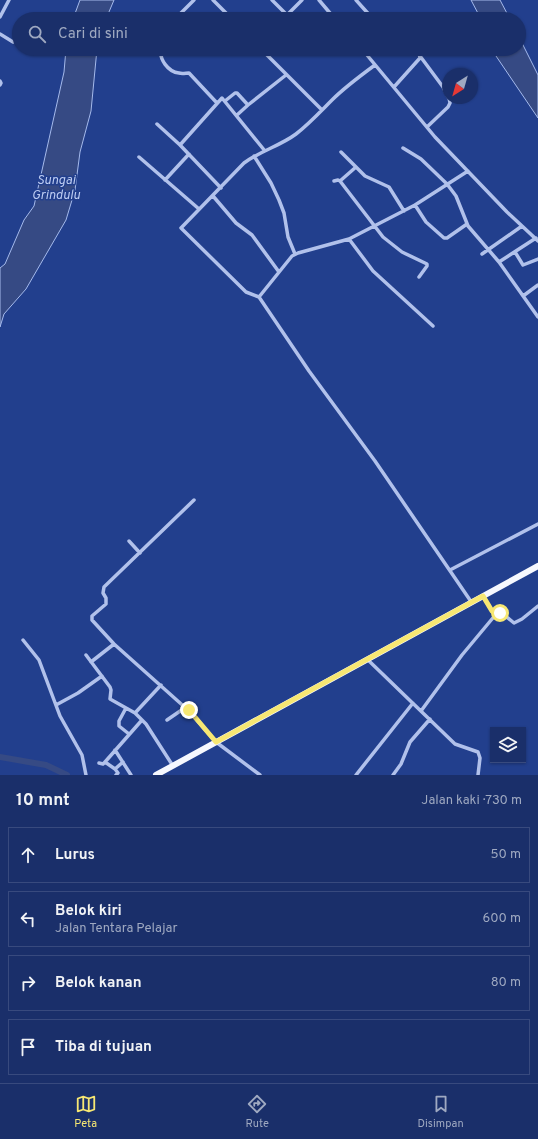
<!DOCTYPE html>
<html lang="id">
<meta charset="utf-8">
<style>
body{margin:0;font-family:Overpass,sans-serif;background:#273b72;color:#f1f3f6}
.controls{position:absolute;right:12px;bottom:12px;display:grid;overflow:hidden;border-radius:0px;box-shadow:0 1px 3px #0004}
.controls button{width:36px;height:36px;display:grid;place-items:center;padding:0;border:0;border-bottom:1px solid #384a7e;background:#1a2f6a;color:#f1f3f6;font:20px sans-serif}
.compass{position:absolute;left:442px;top:68px;width:36px;height:36px;border-radius:50%;background:#1a2f6a;box-shadow:0 1px 3px #0004;rotate:217deg}
.stop{position:absolute;width:12px;height:12px;margin:-9px;border:3px solid #f7e773;border-radius:50%;background:#fff}
.stop.end{background:#f7e773;border-color:#fff;box-shadow:0 1px 4px #0008}
.list{margin:0;padding:0;list-style:none}
h2{display:flex;justify-content:space-between;align-items:center;height:52px;margin:0;padding:0 16px;font-size:17px}
h2 small{font-size:13px;font-weight:400;color:#9fa9c1}
.list li{display:grid;grid-template-columns:26px 1fr auto;gap:12px;align-items:center;box-sizing:border-box;height:56px;margin:0 8px 8px;padding:0 8px;border:1px solid #384a7e;border-radius:0px}
.list b{display:block;font-size:15px;white-space:nowrap}
.list p{margin:0;font-size:13px;white-space:nowrap;color:#9fa9c1}
.list em{font-size:13px;font-style:normal;color:#9fa9c1}
.icon{flex:none;width:22px;height:22px;fill:none;stroke:currentColor;stroke-width:2;stroke-linecap:round;stroke-linejoin:round}
.map{position:relative;flex:none;width:538px;height:775px;overflow:hidden}
.search{position:absolute;background:#1a2f6a;box-shadow:0 1px 3px #0004;left:12px;right:12px;top:12px;height:44px;display:flex;align-items:center;gap:10px;box-sizing:border-box;padding:0 14px;border-radius:22px;color:#9fa9c1;font-size:15px}
.sheet{height:308px;background:#1a2f6a}
nav{display:flex;justify-content:space-around;align-items:center;box-sizing:border-box;height:56px;border-top:1px solid #384a7e;background:#1a2f6a;font-size:11px;color:#9fa9c1}
nav a{display:grid;justify-items:center;gap:2px}
nav .on{color:#f7e773}
.map>svg:first-child{display:block}
</style>
<div class="map">
<svg width="538" height="775" viewBox="0 0 538 775">
<rect width="100%" height="100%" fill="#223f8d"/>
<path fill="#364a84" stroke="#a5baec" d="M80 0H114L106 19H73Z
M471 0H500L510 19H481Z
M519 37 538 75V118L496 56 494 49H519Z
M66 49H97L91 111 80 152 75 190 66 220 26 289 4 314 0 327V268L5 264 24 220 34 206 64 72Z"/>
<g fill="none" stroke-linecap="round" stroke-linejoin="round">
<path stroke="#364a84" stroke-width="6" d="M0 757 46 765 67 775"/>
<path stroke="#b1c1eb" stroke-width="3.5" d="M213 0 232 19
M272 0 287 15
M319 0 335 19
M356 0 373 19
M0 17 9 0
M175 19 194 0
M283 19 302 0
M0 34 13 42
M161 49C159 59 168 72 179 73 182 74 186 73 189 73L217 103
M261 49 322 110
M362 49 435 137 507 212 538 241
M420 56 443 87 448 97
M375 65C360 76 345 87 332 100 320 112 309 124 296 134 280 146 260 151 244 163L181 228 246 292 259 297 309 371 375 461 472 603
M0 81 1 83 0 85
M394 87 420 58 419 53 414 49
M225 101 235 93H237L248 105 286 75
M237 115 248 105
M157 124 180 145 221 188
M427 127 448 107 450 103 449 98
M180 145 222 98 265 151
M403 148 421 159 447 184 456 196 468 226 499 262 538 317
M341 152 365 176 389 187 404 211
M254 156 271 183 279 200 284 213 288 237 295 254
M139 157 199 209
M356 167 340 181 383 237 402 252 427 264V266L419 277
M165 180 189 154
M334 181 338 180 340 181
M213 196 236 223 252 235 279 272
M415 205 426 222 444 238H447L467 224
M349 239 373 271 433 326
M515 252 523 265 538 259
M482 254 522 226
M499 262 536 238
M523 296 538 285
M259 297 292 256 298 253 349 239 415 205 468 171
M194 500 104 587 103 593 106 598V604L92 616V620L114 644 189 711 216 742 260 775
M129 541 140 553
M450 570 538 524
M483 596 492 611 503 614 514 623 522 619 538 606
M23 640 39 660 60 716 82 755 86 775
M86 655 110 687 111 690 110 699 135 713 146 724 173 766
M367 659 455 744 478 752 480 758 478 775
M91 662 114 644
M56 705 78 693 102 676
M126 708 119 721V726L129 734
M421 711 462 655 497 613
M135 713 161 685
M167 720 186 707
M115 750 131 775
M99 763 103 764 105 762
M115 769 123 762
M116 775 118 773 115 769 105 762 142 720
M356 775 413 703
M393 775 401 764 410 742 430 719"/>
<path stroke="#f6f8fe" stroke-width="6" d="M156 775 538 566"/>
</g>
<g fill="none" stroke-linecap="round" stroke-linejoin="round">
<path stroke="#f7e773" stroke-width="5" d="M189 710 216 742 483 596 492 611 500 613"/>
</g>
<g text-anchor="middle" dominant-baseline="central" stroke-width="3" stroke-linejoin="round" paint-order="stroke">
<g font-size="13" font-style="italic" fill="#bdccf2" stroke="#223f8d">
<text x="56" y="181">Sungai<tspan x="56" dy="15">Grindulu</tspan></text>
</g>
</g>
</svg>
<div class="controls">
<button><svg class="icon" aria-label="layers" viewBox="0 0 24 24"><path d="M12 4l9 5-9 5-9-5zM3 14l9 5 9-5"/></svg></button>
</div>
<svg class="compass" viewBox="-18 -18 36 36"><path d="M0-13l5 13h-10z" fill="#e53935"/><path d="M0 13l5-13h-10z" fill="#9fa9c1"/></svg>
<div class="stop" style="left:500px;top:613px"></div>
<div class="stop end" style="left:189px;top:710px"></div>
<div class="search"><svg class="icon" aria-label="search" viewBox="0 0 24 24"><circle cx="10" cy="10" r="6"/><path d="M15 15l6 6"/></svg>Cari di sini</div>
</div>
<section class="sheet">
<h2>10 mnt<small>Jalan kaki · 730 m</small></h2>
<ul class="list">
<li><svg class="icon" aria-label="ahead" viewBox="0 0 24 24"><path d="M12 20V5M6 11l6-6 6 6"/></svg><div><b>Lurus</b></div><em>50 m</em></li>
<li><svg class="icon" aria-label="left" viewBox="0 0 24 24"><path d="M17 20v-9H6M10 6l-5 5 5 5"/></svg><div><b>Belok kiri</b><p>Jalan Tentara Pelajar</p></div><em>600 m</em></li>
<li><svg class="icon" aria-label="right" viewBox="0 0 24 24"><path d="M7 20v-9h11M14 6l5 5-5 5"/></svg><div><b>Belok kanan</b></div><em>80 m</em></li>
<li><svg class="icon" aria-label="arrive" viewBox="0 0 24 24"><path d="M6 21V4h12l-3 4 3 4H6"/></svg><div><b>Tiba di tujuan</b></div></li>
</ul>
</section>
<nav>
<a class="on"><svg class="icon" aria-label="map" viewBox="0 0 24 24"><path d="M3 6l6-2 6 2 6-2v14l-6 2-6-2-6 2zM9 4v14M15 6v14"/></svg>Peta</a>
<a><svg class="icon" aria-label="directions" viewBox="0 0 24 24"><path d="M12 3l9 9-9 9-9-9zM9 14v-3h6M13 9l2 2-2 2"/></svg>Rute</a>
<a><svg class="icon" aria-label="saved" viewBox="0 0 24 24"><path d="M7 4h10v16l-5-4-5 4z"/></svg>Disimpan</a>
</nav>
